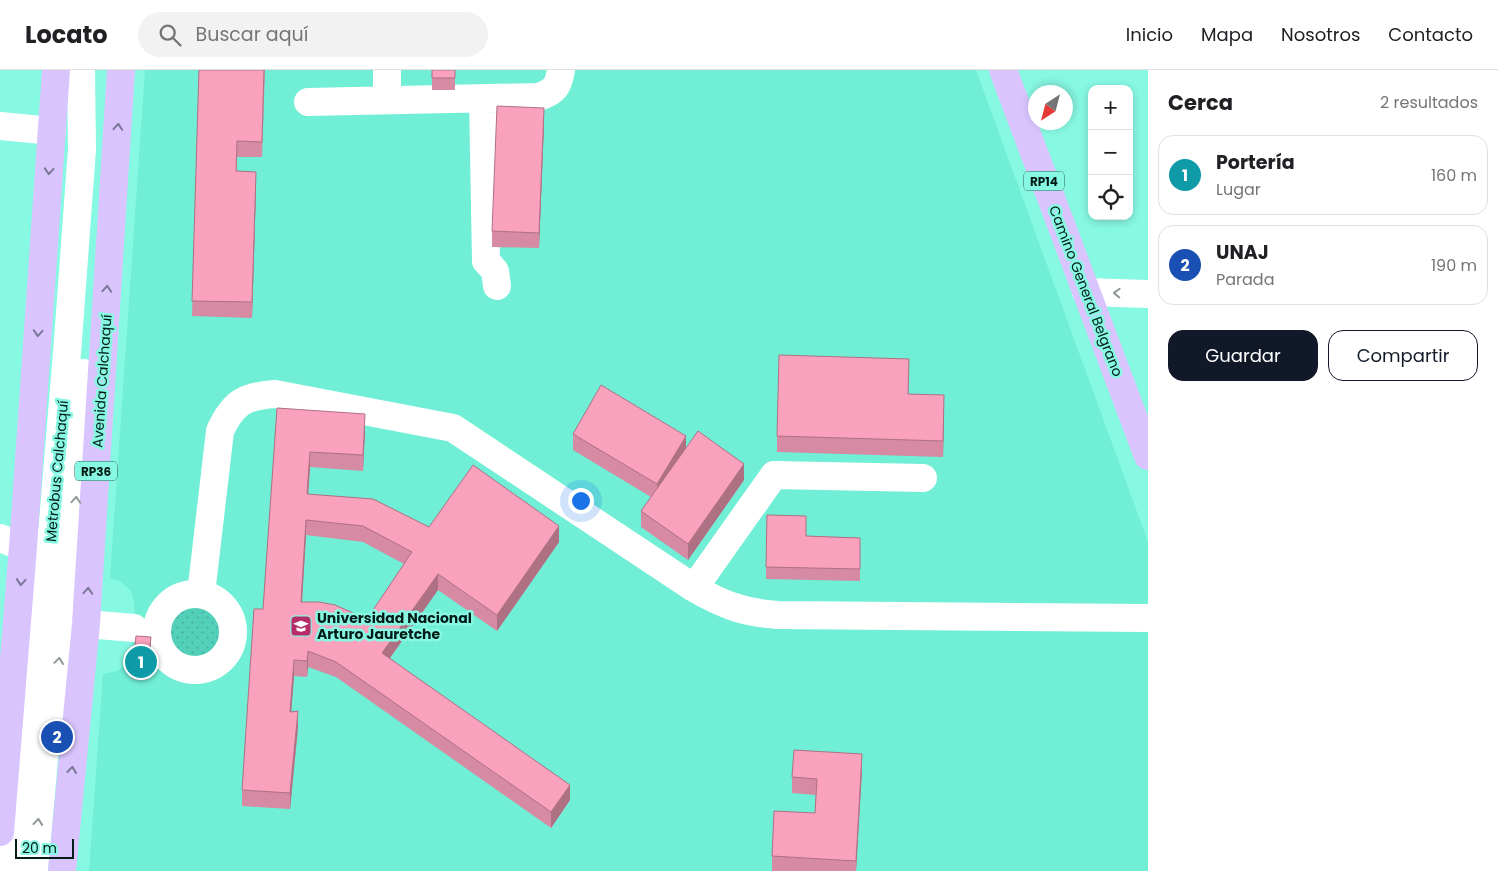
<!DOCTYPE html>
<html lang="es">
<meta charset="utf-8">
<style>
body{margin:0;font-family:Poppins,sans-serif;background:#f2f2f2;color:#202124}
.controls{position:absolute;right:15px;top:15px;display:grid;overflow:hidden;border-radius:10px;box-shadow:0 2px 8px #0003}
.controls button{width:45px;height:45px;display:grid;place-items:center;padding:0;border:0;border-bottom:1px solid #e0e0e0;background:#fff;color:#202124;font:25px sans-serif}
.compass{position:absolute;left:1028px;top:15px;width:45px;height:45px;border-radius:50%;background:#fff;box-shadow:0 2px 8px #0003;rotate:216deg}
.scale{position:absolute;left:15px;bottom:12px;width:59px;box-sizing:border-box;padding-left:5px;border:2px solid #041c18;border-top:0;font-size:14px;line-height:18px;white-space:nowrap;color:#041c18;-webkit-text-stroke:4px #87f8e2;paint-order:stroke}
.you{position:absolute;left:580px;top:430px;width:18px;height:18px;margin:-12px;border:4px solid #fff;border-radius:50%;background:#1a73e8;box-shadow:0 0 0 8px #1a73e833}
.badge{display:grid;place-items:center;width:32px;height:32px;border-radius:50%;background:#111827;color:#fff;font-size:16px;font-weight:700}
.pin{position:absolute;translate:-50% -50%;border:2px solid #fff;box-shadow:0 1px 5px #0006}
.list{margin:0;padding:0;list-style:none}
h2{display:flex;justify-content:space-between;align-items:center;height:65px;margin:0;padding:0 20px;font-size:21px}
h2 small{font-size:16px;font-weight:400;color:#757577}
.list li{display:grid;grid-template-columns:32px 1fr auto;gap:15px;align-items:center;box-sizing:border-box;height:80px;margin:0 10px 10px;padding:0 10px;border:1px solid #e0e0e0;border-radius:15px}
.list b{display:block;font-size:19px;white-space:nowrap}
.list p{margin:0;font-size:16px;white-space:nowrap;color:#757577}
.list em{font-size:16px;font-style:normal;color:#757577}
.actions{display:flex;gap:10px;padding:15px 20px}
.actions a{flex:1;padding:11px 0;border:1px solid #111827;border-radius:15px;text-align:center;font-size:18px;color:#111827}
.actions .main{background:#111827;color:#fff}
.icon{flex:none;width:28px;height:28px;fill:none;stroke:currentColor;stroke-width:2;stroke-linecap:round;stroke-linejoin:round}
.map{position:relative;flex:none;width:1148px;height:801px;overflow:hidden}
header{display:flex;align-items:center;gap:30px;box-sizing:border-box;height:70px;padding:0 25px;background:#fff;border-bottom:1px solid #e0e0e0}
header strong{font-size:24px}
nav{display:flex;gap:28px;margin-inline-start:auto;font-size:18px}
.search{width:350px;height:45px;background:#f2f2f2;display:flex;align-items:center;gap:12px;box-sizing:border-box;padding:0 18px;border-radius:28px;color:#757577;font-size:19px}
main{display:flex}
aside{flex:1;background:#fff}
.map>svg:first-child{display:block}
</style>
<header>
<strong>Locato</strong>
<div class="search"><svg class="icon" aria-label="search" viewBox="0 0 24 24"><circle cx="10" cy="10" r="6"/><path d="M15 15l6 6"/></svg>Buscar aquí</div>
<nav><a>Inicio</a><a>Mapa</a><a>Nosotros</a><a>Contacto</a></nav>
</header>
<main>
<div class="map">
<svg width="1148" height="801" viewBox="0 0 1148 801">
<defs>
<pattern id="grass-dots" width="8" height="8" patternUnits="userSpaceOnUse" patternTransform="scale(1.25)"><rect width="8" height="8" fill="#53d0b9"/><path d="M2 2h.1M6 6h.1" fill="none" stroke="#47b29e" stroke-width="1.8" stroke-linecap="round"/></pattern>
</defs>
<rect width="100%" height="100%" fill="#87f8e2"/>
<path fill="#70eed6" d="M145 0H976L1148 472V801H89L103 604 117 601 125 595 131 584 135 544 134 530 130 520 121 512 110 508Z"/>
<path fill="url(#grass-dots)" d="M166 561a29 29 0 1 1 58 0a29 29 0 1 1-58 0Z"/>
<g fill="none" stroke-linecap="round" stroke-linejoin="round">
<path stroke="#fff" stroke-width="28" d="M483 28 486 191 495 201 497 216
M387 30V0
M308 32 539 27C555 21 558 17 561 0
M0 56 52 61
M1086 222 1148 224
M0 468 23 477
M694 518 774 405 923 408
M201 524 220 361C233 333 244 326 275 324L453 358 694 518C723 535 745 543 778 545L1148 548
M157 562a38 38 0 1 1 76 0a38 38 0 1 1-76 0Z
M86 554 134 558
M11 801 29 603 47 498 53 452 68 270 82 79 81 0
M34 801 46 667 72 499 84 303"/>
<path stroke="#d9c4fe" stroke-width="28" d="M1003 0 1148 386
M0 762 23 477 56 0
M62 801 86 554 121 0"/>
</g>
<path fill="#d68aa3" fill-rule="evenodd" d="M199 0H265L262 87H237V101L256 118 252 248 192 246Z
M432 0H455V20H432Z
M544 53 539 178 492 177V161Z
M909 305 908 324 944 341 943 387 777 382V366Z
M277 338 365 360 363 401 310 397 308 425 429 457 559 472 497 561 438 520 390 588 570 730 551 758 336 607 308 597 307 607 294 606 291 642 298 657 290 739 242 736V720L263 539ZM306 465 363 472 404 494 367 549 302 532Z
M573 364 686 378 744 410 688 490 641 457V441L651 427 573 380Z
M767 445 806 466 860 468V511L766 509Z
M151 576 147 610 132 609V600Z
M862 700 856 801H772V786L815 743 816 725 792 723V707Z"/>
<path fill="#ae7184" d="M544 38V53L539 178V163Z
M256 102V118L252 248V232Z
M944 325V341L943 387V371Z
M365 344V360L363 401V385Z
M686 366V381L657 430V414Z
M310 382V397L307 440V424Z
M744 394V410L688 490V474Z
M306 450V465L301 547V532Z
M559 456V472L497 561V545Z
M438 504V520L382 599V583Z
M151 567V576L147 610V602Z
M308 581V597L307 607V591Z
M294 590V606L290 658V642Z
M298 641V657L290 739V723Z
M862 684V700L856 801V791Z
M570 715V730L551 758V742Z"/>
<path fill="#f9a1bd" stroke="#ae7184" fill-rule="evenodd" d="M199 0H264L262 72 237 71 236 101 256 102 252 232 192 231Z
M432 0H455V8H432Z
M497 36 544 38 539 163 492 161Z
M779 285 909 289 908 324 944 325 943 371 777 366Z
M601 315 686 366 657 414 573 364Z
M277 338 365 344 363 385 310 382 307 424 373 429 429 457 473 395 559 456 497 545 438 504 382 583 570 715 551 742 336 592 308 581 307 591 294 590 290 642 298 641 290 723 242 720 254 539H263ZM306 450 363 456 412 482 367 549 335 535 319 532H301Z
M698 361 744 394 688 474 641 441Z
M767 445 806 446V466L860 468V499L766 497Z
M136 566 151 567 147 602 132 600Z
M794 680 862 684 856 791 772 786 774 741 815 743 817 709 792 707Z"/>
<defs><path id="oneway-chevron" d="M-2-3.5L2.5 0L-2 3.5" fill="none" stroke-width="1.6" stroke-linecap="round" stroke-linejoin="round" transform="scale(1.25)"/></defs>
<g stroke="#797896">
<use href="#oneway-chevron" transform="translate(118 57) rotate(-86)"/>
<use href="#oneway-chevron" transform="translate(49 101) rotate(94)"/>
<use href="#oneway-chevron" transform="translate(107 219) rotate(-86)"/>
<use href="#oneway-chevron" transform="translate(38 263) rotate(94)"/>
<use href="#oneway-chevron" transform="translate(21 512) rotate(95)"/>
<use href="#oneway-chevron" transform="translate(88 521) rotate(-86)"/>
<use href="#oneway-chevron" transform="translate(72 700) rotate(-84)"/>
</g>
<g stroke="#8e9997">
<use href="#oneway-chevron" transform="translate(1117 223) rotate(-178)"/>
<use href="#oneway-chevron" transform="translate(76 430) rotate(-86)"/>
<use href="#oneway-chevron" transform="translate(59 591) rotate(-82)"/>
<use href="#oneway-chevron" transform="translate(38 752) rotate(-85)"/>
</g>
<defs>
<g id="university-square" transform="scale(1.125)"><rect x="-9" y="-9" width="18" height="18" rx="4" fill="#b62c68" stroke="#87f8e2"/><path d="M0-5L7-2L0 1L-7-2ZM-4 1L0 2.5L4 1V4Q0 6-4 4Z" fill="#fff"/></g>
</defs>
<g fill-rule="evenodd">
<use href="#university-square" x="301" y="556"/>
</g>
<g text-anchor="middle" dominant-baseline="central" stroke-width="5" stroke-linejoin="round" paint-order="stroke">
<g fill="#87f8e2" stroke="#2b5e55" stroke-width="1">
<rect x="1024" y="101.5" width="40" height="19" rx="4"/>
<rect x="75" y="391.5" width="42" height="19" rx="4"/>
</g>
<g font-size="12" font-weight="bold" fill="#041c18">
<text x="1044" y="111">RP14</text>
<text x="96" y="401">RP36</text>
</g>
<g font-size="14" fill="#041c18" stroke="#87f8e2">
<text transform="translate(1086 221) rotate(69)">Camino General Belgrano</text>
<text transform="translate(102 311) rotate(-86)">Avenida Calchaquí</text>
<text transform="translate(57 401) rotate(-85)">Metrobus Calchaquí</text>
</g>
<g font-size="14" font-weight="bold" fill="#041c18" stroke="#87f8e2" text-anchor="start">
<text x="317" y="548">Universidad Nacional<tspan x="317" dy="16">Arturo Jauretche</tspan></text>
</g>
</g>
</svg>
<div class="controls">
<button>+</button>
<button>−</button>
<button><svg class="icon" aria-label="locate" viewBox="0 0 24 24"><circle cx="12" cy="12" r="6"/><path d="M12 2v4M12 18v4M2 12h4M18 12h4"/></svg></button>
</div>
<svg class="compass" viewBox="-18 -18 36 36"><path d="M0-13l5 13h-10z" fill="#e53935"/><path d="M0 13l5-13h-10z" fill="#757577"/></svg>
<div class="scale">20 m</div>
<div class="you"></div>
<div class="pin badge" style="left:141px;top:592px;background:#0f9aa8">1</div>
<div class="pin badge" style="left:57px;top:667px;background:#1a4fb4">2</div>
</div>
<aside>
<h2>Cerca<small>2 resultados</small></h2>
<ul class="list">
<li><span class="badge" style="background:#0f9aa8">1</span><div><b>Portería</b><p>Lugar</p></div><em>160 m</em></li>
<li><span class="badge" style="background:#1a4fb4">2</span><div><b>UNAJ</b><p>Parada</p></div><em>190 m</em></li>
</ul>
<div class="actions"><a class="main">Guardar</a><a>Compartir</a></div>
</aside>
</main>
